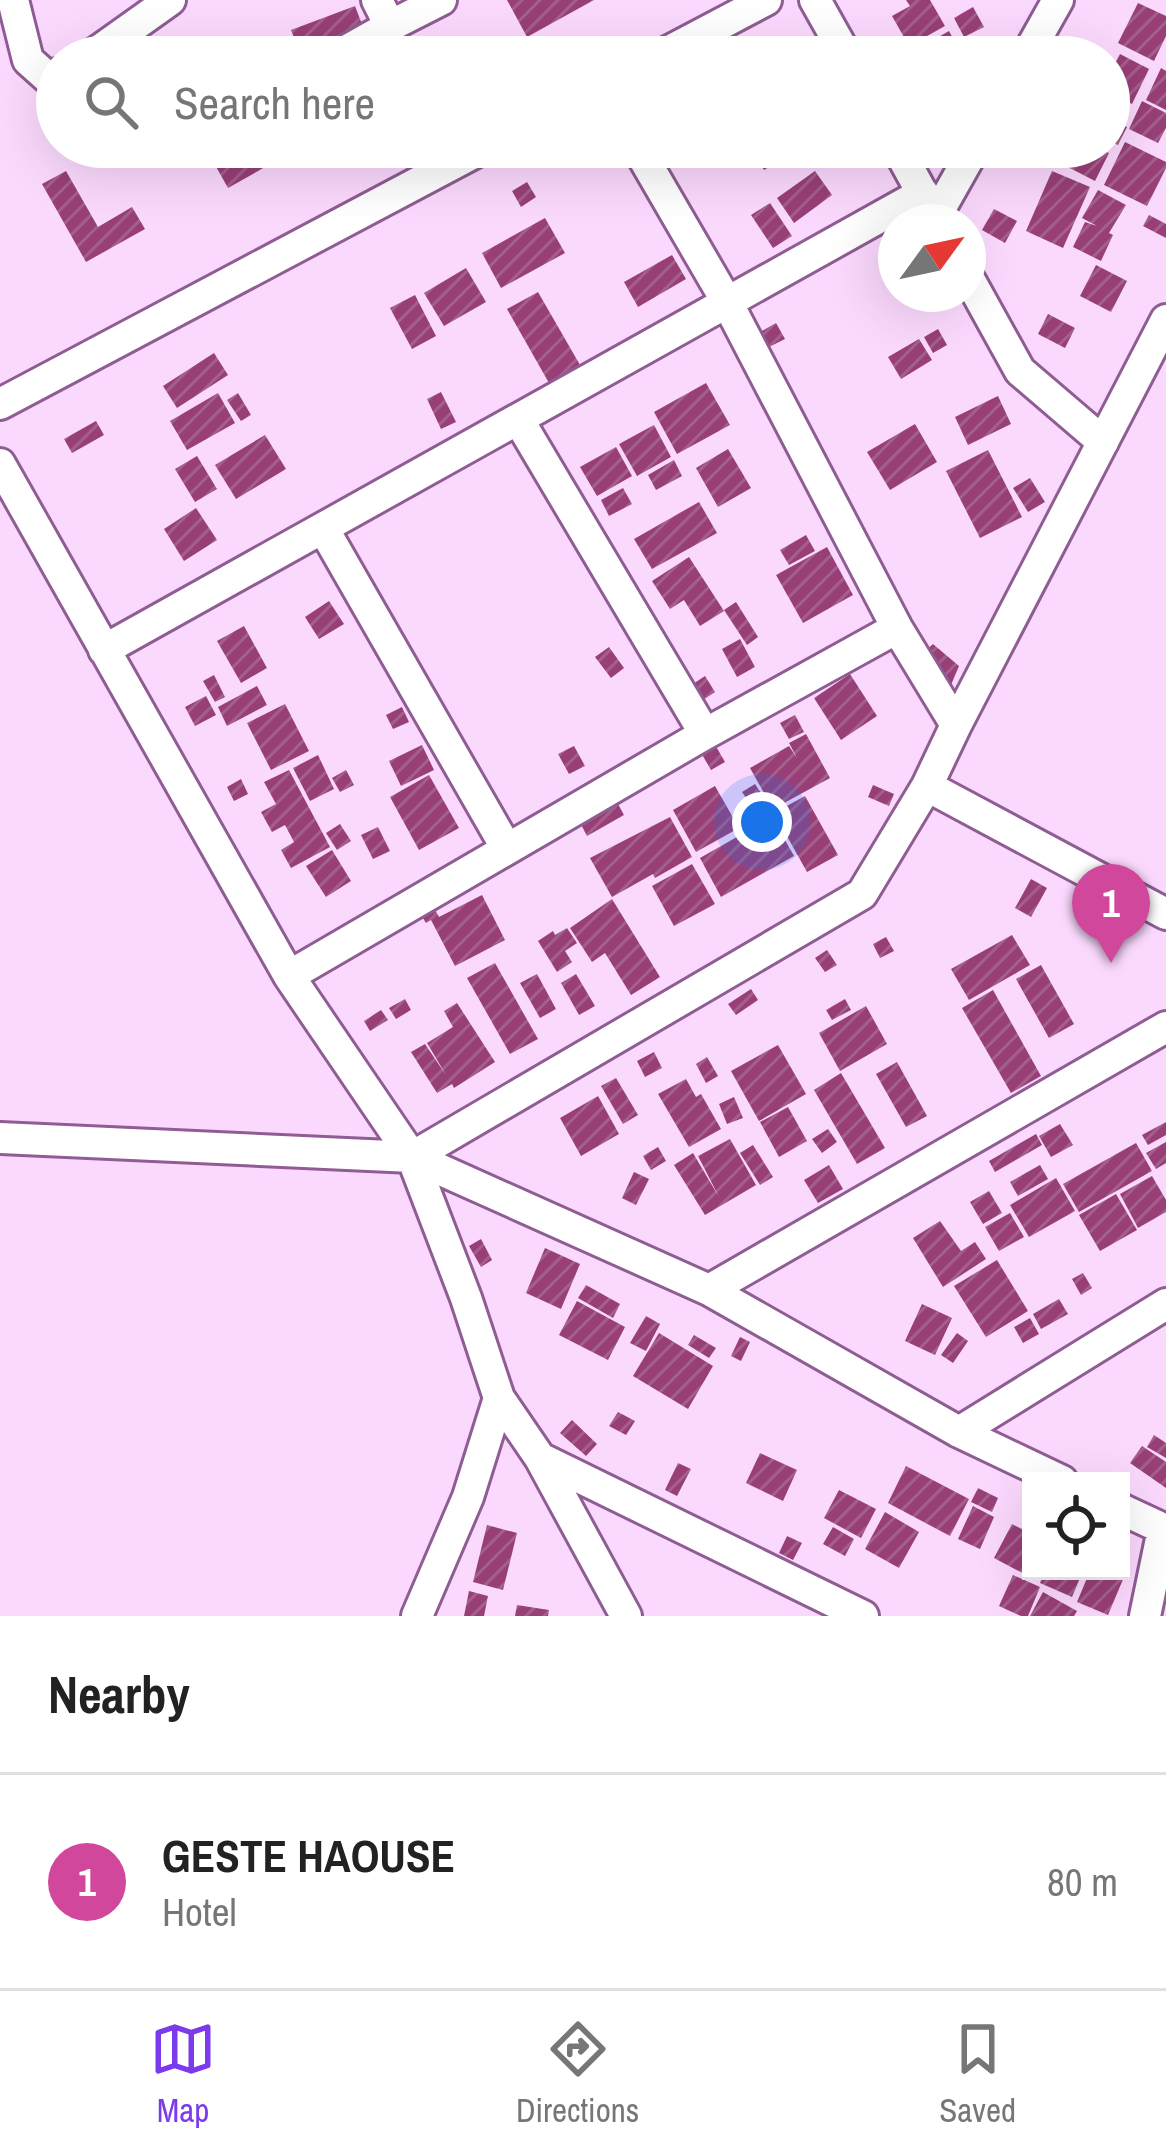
<!DOCTYPE html>
<style>
body{margin:0;font-family:"Archivo Narrow",sans-serif;background:#f2f2f2;color:#222}
.controls{position:absolute;right:36px;bottom:36px;display:grid;overflow:hidden;border-radius:0px;box-shadow:0 12px 48px #0002}
.controls button{width:108px;height:108px;display:grid;place-items:center;padding:0;border:0;border-bottom:3px solid #e0e0e0;background:#fff;color:#222;font:60px sans-serif}
.compass{position:absolute;left:878px;top:204px;width:108px;height:108px;border-radius:50%;background:#fff;box-shadow:0 12px 48px #0002;rotate:57deg}
.you{position:absolute;left:762px;top:822px;width:42px;height:42px;margin:-30px;border:9px solid #fff;border-radius:50%;background:#1a73e8;box-shadow:0 0 0 18px #1a73e833}
.badge{display:grid;place-items:center;width:78px;height:78px;border-radius:50%;background:#7c3aed;color:#fff;font-size:39px;font-weight:700}
.pin{position:absolute;translate:-50% -99px;filter:drop-shadow(0 3px 6px #0008)}
.pin::after{content:'';position:absolute;top:63px;width:42px;height:36px;background:inherit;clip-path:polygon(0 0,100% 0,50% 100%)}
.list{margin:0;padding:0;list-style:none}
h2{display:flex;justify-content:space-between;align-items:center;height:156px;margin:0;padding:0 48px;font-size:51px}
h2 small{font-size:39px;font-weight:400;color:#767676}
.list li{display:grid;grid-template-columns:78px 1fr auto;gap:36px;align-items:center;box-sizing:border-box;height:216px;padding:0 48px;border-top:3px solid #e0e0e0}
.list b{display:block;font-size:45px;white-space:nowrap}
.list p{margin:0;font-size:39px;white-space:nowrap;color:#767676}
.list em{font-size:39px;font-style:normal;color:#767676}
.icon{flex:none;width:66px;height:66px;fill:none;stroke:currentColor;stroke-width:2;stroke-linecap:round;stroke-linejoin:round}
.map{position:relative;flex:none;width:1166px;height:1616px;overflow:hidden}
.search{position:absolute;background:#fff;box-shadow:0 12px 48px #0002;left:36px;right:36px;top:36px;height:132px;display:flex;align-items:center;gap:30px;box-sizing:border-box;padding:0 42px;border-radius:66px;color:#767676;font-size:45px}
.sheet{height:372px;background:#fff}
nav{display:flex;justify-content:space-around;align-items:center;box-sizing:border-box;height:168px;border-top:3px solid #e0e0e0;background:#fff;font-size:33px;color:#767676}
nav a{display:grid;justify-items:center;gap:6px}
nav .on{color:#7c3aed}
.map>svg:first-child{display:block}
</style>
<div class="map">
<svg width="1166" height="1616" viewBox="0 0 1166 1616">
<defs>
<pattern id="building-hatch" width="6" height="6" patternUnits="userSpaceOnUse" patternTransform="scale(3)"><rect width="6" height="6" fill="#983f78"/><path d="M-1 1l2-2M0 6l6-6M5 7l2-2" fill="none" stroke="#a4608c"/></pattern>
</defs>
<rect width="100%" height="100%" fill="#fbd9fe"/>
<path fill="url(#building-hatch)" d="M507 0H594L527 37Z
M906 0H930L945 26 909 46 892 16 910 6Z
M1138 3 1166 16V36L1154 61 1118 43Z
M355 6 365 32 301 55 291 30Z
M973 7 984 27 964 37 954 18Z
M949 31 963 57H917L914 51Z
M423 38 433 57H388Z
M1120 54 1149 69 1132 104 1109 92V75Z
M1161 68 1166 71V110L1146 100Z
M1142 101 1166 113V128L1158 143 1129 129Z
M1109 119 1127 127 1118 145 1109 141Z
M1125 142 1166 162V168L1147 206 1104 185Z
M205 147H265L274 162 228 188Z
M751 147H806L764 170Z
M1070 147H1096L1109 153 1095 181 1062 164Z
M66 171 98 227 132 207 145 229 86 262 42 184Z
M815 171 832 195 794 223 777 198Z
M1052 171 1090 187 1063 248 1026 231Z
M527 182 536 197 521 207 512 191Z
M1098 190 1126 205 1109 233 1113 235 1101 261 1073 247 1085 222 1097 226 1082 218Z
M770 203 792 236 773 248 751 215Z
M994 209 1017 221 1005 243 982 230Z
M1149 215 1166 224V238L1143 226Z
M545 218 565 253 501 288 482 253Z
M672 255 686 279 638 307 624 282Z
M1096 265 1127 281 1111 312 1080 296Z
M466 268 486 302 444 326 424 293Z
M538 292 580 365 549 383 507 309Z
M415 295 436 336 412 349 390 308Z
M1048 314 1075 328 1065 348 1038 334Z
M776 323 785 339 769 347 760 332Z
M938 329 947 345 933 353 924 337Z
M919 339 932 360 901 379 888 357Z
M214 353 228 375 177 408 163 386Z
M706 383 730 425 677 454 654 412Z
M441 392 456 422 441 429 427 399Z
M218 393 235 423 187 450 170 421Z
M238 393 251 415 241 421 227 400Z
M998 396 1011 424 968 445 955 417Z
M96 421 104 435 72 453 64 439Z
M915 424 937 462 890 490 867 452Z
M654 425 671 457 637 476 619 444Z
M265 435 286 469 236 499 215 465Z
M616 447 632 476 597 496 580 467Z
M728 449 751 488 718 507 696 468Z
M988 450 1022 517 980 538 946 471Z
M197 456 217 489 195 502 175 469Z
M674 460 682 476 656 490 648 475Z
M1030 478 1045 502 1028 512 1013 488Z
M623 488 632 504 609 516 601 500Z
M699 502 717 533 652 569 634 539Z
M196 508 217 540 184 561 164 529Z
M806 535 815 551 789 565 780 550Z
M827 547 853 595 803 623 776 575Z
M689 557 724 611 700 626 684 600 670 609 652 581Z
M329 601 344 624 319 639 305 617Z
M736 602 758 637 747 645 724 610Z
M244 626 267 668 241 683 217 641Z
M740 639 755 667 737 677 722 649Z
M933 644 959 666 951 685 919 657Z
M609 647 624 668 611 678 595 657Z
M850 674 877 716 841 740 814 698Z
M214 675 225 697 215 702 203 681Z
M705 676 715 692 697 704 687 688Z
M257 686 267 705 227 726 218 707Z
M206 696 216 715 195 726 185 707Z
M285 704 309 751 271 770 247 723Z
M402 707 409 722 393 729 386 715Z
M795 715 804 732 789 739 780 723Z
M806 734 830 778 773 809 750 768 789 746 797 758 789 743Z
M714 743 725 762 711 770 700 751Z
M422 745 434 770 401 786 389 761Z
M574 746 585 766 569 774 558 754Z
M318 755 334 789 310 801 293 768Z
M289 770 330 847 291 868 281 850 294 842 285 825 272 832 261 812 276 804 264 782Z
M346 770 354 785 340 792 332 778Z
M429 775 459 828 419 850 390 797Z
M241 779 248 794 234 801 227 787Z
M755 784 765 799 753 808 742 792Z
M873 785 894 794 889 806 868 797Z
M715 786 739 828 696 852 673 810Z
M611 791 624 815 587 836 574 811Z
M805 796 838 855 807 872 774 813Z
M670 817 692 857 655 878 653 874 612 897 590 858Z
M772 817 794 856 721 897 700 858Z
M340 824 351 841 337 850 326 833Z
M378 827 390 851 373 859 361 835Z
M332 850 351 881 326 897 306 866Z
M692 864 715 904 674 926 652 886Z
M1031 879 1047 888 1031 917 1015 908Z
M482 895 505 940 455 966 431 920 426 923 416 907 429 899 439 917Z
M612 899 660 977 631 995 605 953 592 962 570 928Z
M567 928 577 943 565 951 572 962 557 972 538 941 553 931 555 935Z
M1012 935 1030 965 969 1000 951 969Z
M886 937 894 951 880 958 873 944Z
M827 950 837 965 825 972 815 958Z
M495 963 538 1039 510 1054 467 978Z
M1041 965 1074 1024 1049 1038 1016 979Z
M537 974 556 1009 540 1018 520 983Z
M576 974 595 1006 579 1015 561 983Z
M751 989 758 1000 736 1015 728 1004Z
M993 990 1041 1076 1011 1093 962 1008Z
M405 999 411 1010 396 1019 389 1008Z
M845 999 851 1010 832 1020 826 1010Z
M457 1003 495 1062 454 1088 452 1084 437 1093 411 1052 425 1044 446 1075 427 1043 453 1027 444 1011Z
M866 1006 887 1044 840 1071 819 1033Z
M381 1010 388 1020 370 1031 364 1021Z
M778 1045 806 1094 759 1121 731 1071Z
M654 1052 662 1068 645 1077 637 1061Z
M707 1057 718 1076 706 1083 696 1064Z
M897 1062 927 1116 906 1127 876 1074Z
M841 1073 885 1148 857 1164 814 1090Z
M616 1078 638 1115 623 1124 601 1086Z
M686 1079 696 1097 701 1094 721 1129 689 1147 658 1094Z
M598 1096 619 1134 581 1156 560 1118Z
M734 1097 743 1118 727 1124 719 1104Z
M788 1107 807 1141 779 1157 760 1122Z
M1166 1122V1135L1148 1145 1142 1135Z
M1060 1124 1073 1145 1051 1157 1039 1136Z
M828 1129 837 1142 822 1153 812 1139Z
M1036 1134 1042 1145 995 1172 989 1161Z
M730 1139 756 1185 705 1215 674 1165 693 1153 719 1197 698 1156Z
M1166 1142V1163L1156 1169 1146 1153Z
M1136 1143 1152 1171 1079 1212 1063 1184Z
M753 1145 773 1177 760 1185 740 1153Z
M658 1147 666 1161 651 1170 643 1156Z
M829 1165 843 1189 818 1203 804 1180Z
M1040 1165 1048 1179 1018 1196 1010 1182Z
M634 1172 649 1179 636 1205 622 1198Z
M1152 1176 1166 1200V1212L1138 1228 1120 1194Z
M1056 1178 1075 1211 1029 1237 1010 1205Z
M989 1191 1002 1213 983 1224 970 1202Z
M1116 1194 1137 1230 1100 1251 1079 1215Z
M1010 1213 1024 1237 999 1251 985 1227Z
M940 1221 961 1251 975 1242 986 1259 943 1287 913 1238Z
M481 1239 492 1260 481 1267 469 1246Z
M545 1248 580 1264 561 1309 526 1293Z
M997 1260 1028 1311 986 1337 954 1286Z
M1083 1273 1092 1288 1081 1295 1072 1279Z
M586 1285 620 1304 613 1318 578 1298Z
M1059 1299 1068 1314 1041 1329 1033 1314Z
M577 1301 625 1327 608 1360 559 1335Z
M922 1304 952 1318 935 1355 905 1341Z
M646 1316 660 1324 646 1351 630 1343Z
M1030 1318 1039 1334 1023 1343 1014 1327Z
M659 1333 713 1366 688 1409 633 1376Z
M957 1333 968 1341 953 1363 941 1355Z
M694 1335 716 1348 709 1358 688 1345Z
M740 1337 750 1342 741 1361 731 1356Z
M618 1412 635 1421 626 1435 609 1426Z
M572 1420 597 1444 586 1456 560 1433Z
M1154 1435 1166 1443V1458L1147 1447Z
M1142 1446 1166 1462V1488L1130 1463Z
M760 1453 797 1470 783 1501 746 1483Z
M678 1463 691 1469 677 1496 665 1490Z
M906 1466 969 1499 950 1536 888 1503Z
M978 1488 998 1498 992 1512 971 1502Z
M839 1490 876 1509 861 1538 824 1518Z
M973 1506 994 1517 980 1549 958 1539Z
M885 1512 919 1532 899 1568 865 1549Z
M1012 1524 1031 1534V1571H1034L1030 1577 994 1558Z
M487 1525 517 1533 503 1590 473 1582Z
M833 1527 854 1539 845 1556 823 1544Z
M787 1536 802 1543 793 1560 779 1553Z
M1045 1571H1083L1072 1597 1040 1583Z
M1090 1571H1110L1124 1577 1108 1615 1077 1602Z
M1013 1575 1040 1587 1028 1616H1021L999 1606Z
M469 1591 488 1596 484 1616H464Z
M1043 1592 1077 1611 1074 1616H1030Z
M517 1605 549 1610 548 1616H515Z"/>
<g fill="none" stroke-linecap="round" stroke-linejoin="round">
<g stroke="#8f5c93" stroke-width="36">
<path id="minor" d="M13 0 28 60 47 77 57 74
M377 0 390 26 441 0
M815 0 847 57
M90 57 170 0
M335 57 390 26
M658 57 766 0
M1026 57 1058 0
M637 147 727 302 897 628 956 725
M897 147 938 222
M935 218 975 147
M968 277 1020 371 1103 442
M0 404 485 147
M518 419 705 734
M0 464 289 976 412 1157 466 1298 499 1398 540 1458 626 1616
M323 528 507 849
M104 650 923 193
M927 786 1166 914
M289 976 705 734 897 628
M0 1138 412 1157 709 1290 959 1432 1062 1481
M412 1157 862 894 927 786 956 725 1166 320
M709 1290 1166 1027
M959 1432 1166 1304
M540 1458 863 1616
M1121 1509 1166 1530
M417 1616 468 1497 499 1398
M1145 1616 1163 1529"/>
</g>
<use href="#minor" stroke="#fff" stroke-width="30"/>
</g>
</svg>
<div class="controls">
<button><svg class="icon" aria-label="locate" viewBox="0 0 24 24"><circle cx="12" cy="12" r="6"/><path d="M12 2v4M12 18v4M2 12h4M18 12h4"/></svg></button>
</div>
<svg class="compass" viewBox="-18 -18 36 36"><path d="M0-13l5 13h-10z" fill="#e53935"/><path d="M0 13l5-13h-10z" fill="#767676"/></svg>
<div class="you"></div>
<div class="pin badge" style="left:1111px;top:963px;background:#d1479c">1</div>
<div class="search"><svg class="icon" aria-label="search" viewBox="0 0 24 24"><circle cx="10" cy="10" r="6"/><path d="M15 15l6 6"/></svg>Search here</div>
</div>
<section class="sheet">
<h2>Nearby<small></small></h2>
<ul class="list">
<li><span class="badge" style="background:#d1479c">1</span><div><b>GESTE HAOUSE</b><p>Hotel</p></div><em>80 m</em></li>
</ul>
</section>
<nav>
<a class="on"><svg class="icon" aria-label="map" viewBox="0 0 24 24"><path d="M3 6l6-2 6 2 6-2v14l-6 2-6-2-6 2zM9 4v14M15 6v14"/></svg>Map</a>
<a><svg class="icon" aria-label="directions" viewBox="0 0 24 24"><path d="M12 3l9 9-9 9-9-9zM9 14v-3h6M13 9l2 2-2 2"/></svg>Directions</a>
<a><svg class="icon" aria-label="saved" viewBox="0 0 24 24"><path d="M7 4h10v16l-5-4-5 4z"/></svg>Saved</a>
</nav>
